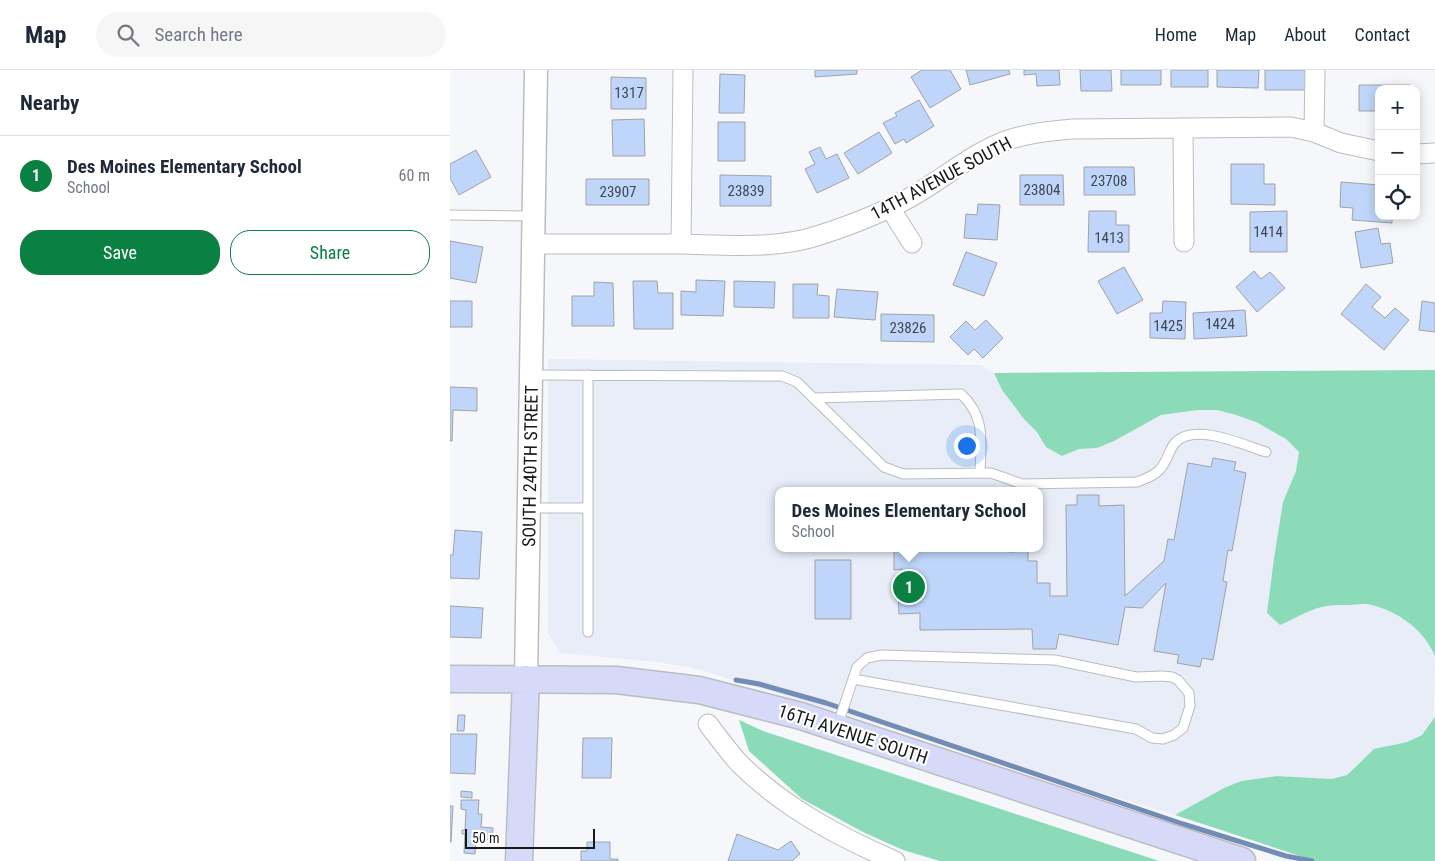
<!DOCTYPE html>
<meta charset="utf-8">
<style>
body{margin:0;font-family:"Roboto Condensed",sans-serif;background:#f6f6f7;color:#1f2937}
.controls{position:absolute;right:15px;top:15px;display:grid;overflow:hidden;border-radius:10px;box-shadow:0 2px 12px #0003}
.controls button{width:45px;height:45px;display:grid;place-items:center;padding:0;border:0;border-bottom:1px solid #e0e1e3;background:#fff;color:#1f2937;font:25px sans-serif}
.scale{position:absolute;left:15px;bottom:12px;width:130px;box-sizing:border-box;padding-left:5px;border:2px solid #19191a;border-top:0;font-size:14px;line-height:18px;white-space:nowrap;color:#19191a;-webkit-text-stroke:4px #fff;paint-order:stroke}
.you{position:absolute;left:516px;top:375px;width:18px;height:18px;margin:-12px;border:4px solid #fff;border-radius:50%;background:#1a73e8;box-shadow:0 0 0 8px #1a73e833}
.badge{display:grid;place-items:center;width:32px;height:32px;border-radius:50%;background:#0b8043;color:#fff;font-size:16px;font-weight:700}
.pin{position:absolute;translate:-50% -50%;border:2px solid #fff;box-shadow:0 1px 5px #0006}
.popup{position:absolute;left:325px;top:417px;width:268px;height:65px;box-sizing:border-box;display:grid;place-content:center;border-radius:10px;background:#fff;filter:drop-shadow(0 1px 4px #0005);font-size:16px;white-space:nowrap;color:#747a83}
.popup b{font-size:19px;color:#1f2937}
.popup::after{content:'';position:absolute;left:50%;top:100%;margin-left:-10px;border:10px solid transparent;border-top-color:#fff}
.list{margin:0;padding:0;list-style:none}
h2{display:flex;justify-content:space-between;align-items:center;height:65px;margin:0;padding:0 20px;font-size:21px}
h2 small{font-size:16px;font-weight:400;color:#747a83}
.list li{display:grid;grid-template-columns:32px 1fr auto;gap:15px;align-items:center;box-sizing:border-box;height:80px;padding:0 20px;border-top:1px solid #e0e1e3}
.list b{display:block;font-size:19px;white-space:nowrap}
.list p{margin:0;font-size:16px;white-space:nowrap;color:#747a83}
.list em{font-size:16px;font-style:normal;color:#747a83}
.actions{display:flex;gap:10px;padding:15px 20px}
.actions a{flex:1;padding:11px 0;border:1px solid #0b8043;border-radius:20px;text-align:center;font-size:18px;color:#0b8043}
.actions .main{background:#0b8043;color:#fff}
.icon{flex:none;width:28px;height:28px;fill:none;stroke:currentColor;stroke-width:2;stroke-linecap:round;stroke-linejoin:round}
.map{position:relative;flex:none;width:985px;height:791px;overflow:hidden}
header{display:flex;align-items:center;gap:30px;box-sizing:border-box;height:70px;padding:0 25px;background:#fff;border-bottom:1px solid #e0e1e3}
header strong{font-size:24px}
nav{display:flex;gap:28px;margin-inline-start:auto;font-size:18px}
.search{width:350px;height:45px;background:#f6f6f7;display:flex;align-items:center;gap:12px;box-sizing:border-box;padding:0 18px;border-radius:28px;color:#747a83;font-size:19px}
main{display:flex}
aside{flex:1;background:#fff}
.map>svg:first-child{display:block}
</style>
<header>
<strong>Map</strong>
<div class="search"><svg class="icon" aria-label="search" viewBox="0 0 24 24"><circle cx="10" cy="10" r="6"/><path d="M15 15l6 6"/></svg>Search here</div>
<nav><a>Home</a><a>Map</a><a>About</a><a>Contact</a></nav>
</header>
<main>
<aside>
<h2>Nearby<small></small></h2>
<ul class="list">
<li><span class="badge">1</span><div><b>Des Moines Elementary School</b><p>School</p></div><em>60 m</em></li>
</ul>
<div class="actions"><a class="main">Save</a><a>Share</a></div>
</aside>
<div class="map">
<svg width="985" height="791" viewBox="0 0 985 791">
<rect width="100%" height="100%" fill="#f6f7fa"/>
<path fill="#e8edf7" fill-rule="evenodd" d="M98 289 531 295 544 303 552 320 574 349 587 362 596 377 612 386 629 379 647 378 664 371 711 345 748 340H767L786 345 806 352 836 369 849 382 846 401 833 432 824 488 817 543 847 547 865 539 883 535H921L939 541 954 549 969 561 981 576 985 586 984 651 972 665 957 672 941 675 910 691 897 705 882 709 827 706 791 711 774 718 725 745 244 598 207 592 110 583 98 563ZM329 421H589V478H329Z"/>
<path fill="#8bdbb8" d="M985 300V586C974 560 949 542 922 535 915 533 906 535 899 535 887 535 876 535 865 539 853 543 842 550 830 555L817 543 824 488 833 432 846 401 849 382 836 369 806 352 786 345 767 340H748L711 345 664 371 647 378 629 379 612 386 596 377 587 362 574 349 552 320 544 303Z
M985 647V791H865L725 745 774 718 791 711 827 706 882 709 897 705 924 679 957 672 972 665Z
M289 650 313 661 709 791H490L453 780 413 762 352 729 299 681Z"/>
<g fill="none" stroke-linecap="round" stroke-linejoin="round">
<path stroke="#738cb5" stroke-width="5" d="M286 610 309 614 376 633 733 754 836 786 862 791"/>
</g>
<path fill="#bfd6fa" stroke="#a1a2a5" d="M365 0H407V4L365 7Z
M472 0H500L511 19 480 38 461 7Z
M516 0H559L560 4 520 15Z
M574 0H609L610 15 587 16 586 4 574 5Z
M630 0H661L662 21H631Z
M671 0H711V15H671Z
M721 0H758V17H721Z
M767 0H809L808 18 767 17Z
M815 0H856V20H815Z
M270 4 295 5 294 43H269Z
M161 7 196 8V39H161Z
M909 15H960V19H929V41H909Z
M469 30 484 56 456 73 454 69 445 74 433 53 447 46 445 43Z
M194 49 195 86H163L162 50Z
M268 52H295V91H268Z
M429 62 442 83 408 104 394 83Z
M370 77 376 89 387 84 399 108 367 123 355 99 365 94 359 82Z
M26 80 41 107 9 125 0 108V94Z
M781 94H814V114H825V135L781 134Z
M634 97H684L685 125H634Z
M270 105 321 106V136H270Z
M570 105H613L614 135H570Z
M136 109H199V135H136Z
M891 112 929 115V146H942V153L902 150 903 138 890 137Z
M528 134 550 135 547 170 514 168 516 144 527 145Z
M639 141H666V155H679V182H638Z
M837 141V182H800V142Z
M928 158 931 174 940 173 943 193 911 198 905 162Z
M0 171 33 177 26 213 0 208Z
M516 182 547 193 534 226 503 215Z
M674 197 693 230 667 244 648 211Z
M804 201 811 209 820 202 835 218 807 242 786 217Z
M246 210 275 211 273 246 231 245V221L246 222Z
M183 211H207L208 223H223V259H184Z
M284 211 325 212 324 238 284 237Z
M144 212 163 213 164 256H122V226H144Z
M343 214H368L367 225 379 226V248H343Z
M916 214 931 227 922 237 935 248 945 238 959 250 934 280 891 244Z
M387 219 428 222 425 250 384 247Z
M0 231H22V257H0Z
M713 231 736 232 735 269 700 268V243H712Z
M972 231 985 233V262L969 260Z
M795 240 797 266 744 269 743 243Z
M431 244 484 245V272L431 271Z
M536 250 553 268 533 288 524 279 518 285 500 267 516 251 525 260Z
M0 317 27 318V341L3 340 2 371H0Z
M763 388 786 392 784 400 796 403 782 481 778 480 773 511 777 512 763 590 752 588 750 597 727 593 729 585 704 581 716 513 692 538 675 537 668 575 609 564 606 579H583L582 559 470 560V543L449 544 448 520H452V499L444 500V478H559V482L578 481V491H587V513H600V526H617L616 435H627V425H649V436L674 435 675 526 714 491 718 469 724 470 738 393 761 397Z
M5 460 32 462 29 509 0 508V485H3Z
M365 490H401V549H365Z
M0 536 33 538 31 568 0 567Z
M8 645H15L14 661H7Z
M0 664H27L25 704 0 703Z
M133 668H162L161 708H132Z
M11 721 22 722V728L11 727Z
M11 730H29L28 744H32L31 757 43 758 42 770 26 769 25 784 14 783 15 764H12V760H15L16 740 11 739Z
M0 736H3L1 772H0Z
M287 764 328 780 341 771 350 784 342 791H278Z
M137 772H160V789H168V791H131V781H137Z"/>
<g fill="none" stroke-linecap="round" stroke-linejoin="round">
<g stroke="#bbbdbf" stroke-width="11">
<path id="service" d="M0 145 83 146
M81 305 332 306 347 312 434 397 453 404 541 403 572 414 687 412C695 409 706 405 711 398 717 391 719 381 724 374 743 351 793 375 816 382
M364 328 511 324C536 347 531 372 530 403
M79 438H138
M138 562V305
M387 657 407 597 417 588 431 585 605 590 686 607 713 606 722 607 728 610 739 623 740 636 733 658 724 665 713 669 702 668 686 659 403 609"/>
</g>
<g stroke="#bbbdbf" stroke-width="21">
<path id="minor" d="M733 58 734 172
M864 62 865 0
M966 84 985 83
M440 138 462 173
M82 174C132 174 181 174 231 174 276 175 326 180 370 165 401 155 432 143 461 127 493 109 521 84 555 71 577 63 600 61 622 59L841 57 864 62 891 73 929 81
M231 174 233 0
M258 654C268 667 278 681 289 693 333 737 389 767 445 791"/>
</g>
<g stroke="#bbbdbf" stroke-width="25">
<path id="tertiary" d="M76 609 86 0"/>
</g>
<g stroke="#bbbdbf" stroke-width="29">
<path id="secondary" d="M0 609 166 610 249 620 351 646 792 791
M69 791 76 609"/>
</g>
<use href="#service" stroke="#fff" stroke-width="9"/>
<use href="#minor" stroke="#fff" stroke-width="19"/>
<use href="#tertiary" stroke="#fff" stroke-width="22"/>
<use href="#secondary" stroke="#d6daf8" stroke-width="26"/>
</g>
<g text-anchor="middle" dominant-baseline="central" stroke-width="4.5" stroke-linejoin="round" paint-order="stroke">
<g font-size="15" fill="#424852">
<text x="179" y="23">1317</text>
<text x="659" y="111">23708</text>
<text x="592" y="120">23804</text>
<text x="296" y="121">23839</text>
<text x="168" y="122">23907</text>
<text x="818" y="162">1414</text>
<text x="659" y="168">1413</text>
<text x="770" y="254">1424</text>
<text x="718" y="256">1425</text>
<text x="458" y="258">23826</text>
</g>
<g font-size="18" fill="#19191a" stroke="#fff">
<text transform="translate(491 108) rotate(-28)">14TH AVENUE SOUTH</text>
<text transform="translate(80 396) rotate(-89)">SOUTH 240TH STREET</text>
<text transform="translate(403 664) rotate(18)">16TH AVENUE SOUTH</text>
</g>
</g>
</svg>
<div class="controls">
<button>+</button>
<button>−</button>
<button><svg class="icon" aria-label="locate" viewBox="0 0 24 24"><circle cx="12" cy="12" r="6"/><path d="M12 2v4M12 18v4M2 12h4M18 12h4"/></svg></button>
</div>
<div class="scale">50 m</div>
<div class="you"></div>
<div class="pin badge" style="left:459px;top:517px">1</div>
<div class="popup"><b>Des Moines Elementary School</b>School</div>
</div>
</main>
